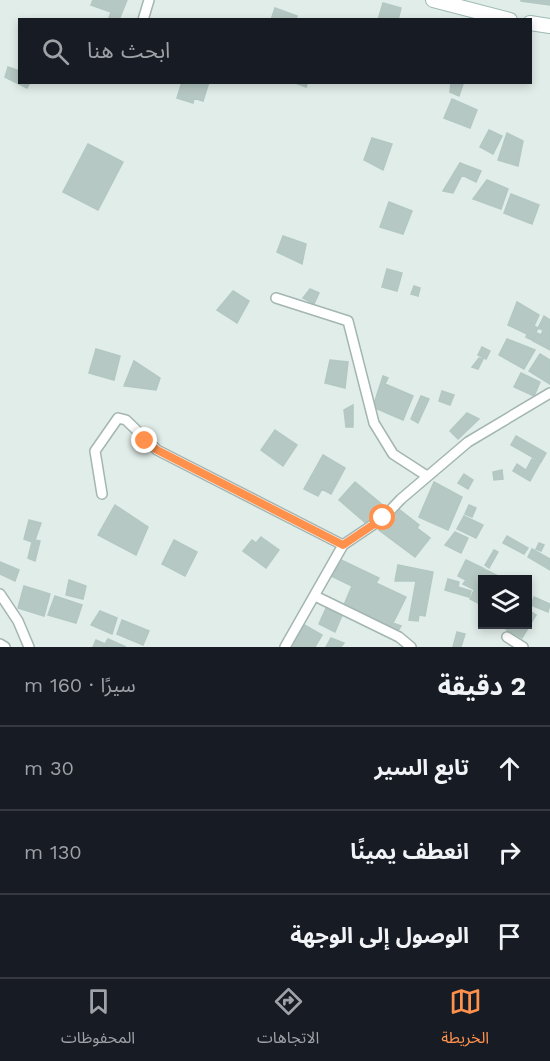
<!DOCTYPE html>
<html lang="ar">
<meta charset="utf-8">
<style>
body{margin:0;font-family:"Work Sans","Noto Sans Arabic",sans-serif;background:#242831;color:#f1f3f6;direction:rtl}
.controls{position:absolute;right:18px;bottom:18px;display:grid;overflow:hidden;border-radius:0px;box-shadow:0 3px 9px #0003}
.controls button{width:54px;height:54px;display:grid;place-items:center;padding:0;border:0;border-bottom:2px solid #363941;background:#171b24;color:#f1f3f6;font:30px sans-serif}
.stop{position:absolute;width:18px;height:18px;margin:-14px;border:4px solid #ff914d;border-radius:50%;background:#fff}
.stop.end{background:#ff914d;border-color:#fff;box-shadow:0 2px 6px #0008}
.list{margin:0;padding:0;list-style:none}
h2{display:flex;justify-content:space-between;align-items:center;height:78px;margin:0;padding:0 24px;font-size:26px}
h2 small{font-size:20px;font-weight:400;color:#9ea1a6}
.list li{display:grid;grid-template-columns:39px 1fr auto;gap:18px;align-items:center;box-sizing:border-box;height:84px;padding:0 24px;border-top:2px solid #363941}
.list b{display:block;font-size:22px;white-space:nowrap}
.list em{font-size:20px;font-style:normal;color:#9ea1a6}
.icon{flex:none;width:33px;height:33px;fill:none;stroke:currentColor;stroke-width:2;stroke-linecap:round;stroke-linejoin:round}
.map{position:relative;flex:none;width:550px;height:647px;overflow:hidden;direction:ltr}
.search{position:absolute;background:#171b24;box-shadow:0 3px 9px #0003;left:18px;right:18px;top:18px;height:66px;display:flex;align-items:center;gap:15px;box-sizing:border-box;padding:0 21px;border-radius:0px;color:#9ea1a6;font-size:22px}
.sheet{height:330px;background:#171b24}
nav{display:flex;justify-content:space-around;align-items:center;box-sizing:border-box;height:84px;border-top:2px solid #363941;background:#171b24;font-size:16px;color:#9ea1a6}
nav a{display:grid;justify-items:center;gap:3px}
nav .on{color:#ff914d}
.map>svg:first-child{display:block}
</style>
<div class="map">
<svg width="550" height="647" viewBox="0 0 550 647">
<rect width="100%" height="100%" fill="#e1ede9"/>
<path fill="#b6c8c3" stroke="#b3c8c2" stroke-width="1.5" d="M93 0H127L119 20 109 18 111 12 91 5Z
M550 0V5L521 1V0Z
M383 3 401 8 398 20H378Z
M275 8 297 16 296 20H271Z
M8 67 20 71V82H30L27 88 5 77Z
M182 82H209L203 101 194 98 193 103 177 98Z
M293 82H308L306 87Z
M451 82 463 84 459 96 450 92Z
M452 99 477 110 470 128 444 118Z
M489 130 502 136 493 154 480 147Z
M507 133 523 141 518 166 498 160Z
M372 138 392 144 383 170 364 160Z
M88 144 123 162 98 210 63 192Z
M460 163 481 171 476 182 462 175 453 193 443 191Z
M487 180 508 189 501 209 473 199Z
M511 194 539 205 532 224 504 213Z
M389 202 412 211 403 234 380 227Z
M283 236 306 244 302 264 277 252Z
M387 269 402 273 397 291 382 287Z
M414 286 420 288 418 296 411 294Z
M310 289 319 293 314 304 303 298Z
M233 291 249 301 237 323 217 310Z
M517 302 539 315 534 326 538 328 532 340 526 337 527 334 508 325Z
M544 316 550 320V350L533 341 537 333 541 335 543 330 538 328Z
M507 339 535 350 524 369 499 355Z
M482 347 490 351 486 359 478 355Z
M96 349 120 356 114 380 89 373Z
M540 354 550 360V384L529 371Z
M479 358 483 359 478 369 472 367Z
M330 360 348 362 345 388 325 383Z
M134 361 160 378 156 390 124 386Z
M521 373 540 382 534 396 514 387Z
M383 376 388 378 385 384 413 396 403 420 373 407Z
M442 391 454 395 450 405 439 401Z
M421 396 429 399 418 423 411 419Z
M353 405V427H346L344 410Z
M467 413 479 419 458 439 450 431Z
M275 430 297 445 283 466 261 450Z
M516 436 546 453 541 462 511 445Z
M323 455 345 468 331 494 322 489 318 496 304 489Z
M532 459 540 463 530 481 513 471 517 464 526 470Z
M502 470 503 479 494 480 493 472Z
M464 474 473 480 468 489 458 483Z
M355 482 384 506 368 525 339 500Z
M434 482 462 497 448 530 419 517Z
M115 505 148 527 136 555 98 535Z
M469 505 476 508 472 517 465 514Z
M396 507 419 525 417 528 430 538 415 557 379 530Z
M464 516 483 525 476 538 457 529Z
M29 520 41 523 35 540 40 541 35 561 28 558 32 542 24 539Z
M455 532 468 538 461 553 445 545Z
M507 536 528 548 524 554 503 543Z
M261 537 279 550 266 568 243 551 252 540 256 543Z
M174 540 197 552 185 576 162 564Z
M539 543 544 545 541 551 536 549Z
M532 549 550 559V570L528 557Z
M494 550 498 552 489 568 485 565Z
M339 559 379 578 376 583 406 597 393 623 401 626 398 631 344 605 352 586 331 576Z
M466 560 483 568 473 589 463 584 466 580 458 576Z
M0 562 19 570 15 581 0 574Z
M398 565 433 572 425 616 419 615 418 621 409 620 416 581H395Z
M484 569 506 580H482V605L470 599Z
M448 579 459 582 458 587 471 591 469 597 445 590Z
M69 580 86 586 83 599 66 595Z
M24 586 50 594 44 616 18 608Z
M55 596 82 605 76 623 48 615Z
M534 597 550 604 548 612 531 605Z
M327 606 343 613 335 632 319 624Z
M528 610 536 615 522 638 502 627 503 624H528Z
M100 611 117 618 112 634 91 625Z
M122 620 149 631 143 645 117 634Z
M301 623 322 635 315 647H289Z
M457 632 465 634 461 647H453Z
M331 638 344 643 341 647H326Z
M108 639 126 647H93L96 640 105 644Z"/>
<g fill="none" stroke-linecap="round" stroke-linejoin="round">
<g stroke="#a3b6b2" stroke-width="12">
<path id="street" d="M143 20 149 0
M276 298 348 321 374 423 393 454 427 476
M102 494 95 451 118 418 126 420 157 450 343 545
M0 594 18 621 29 647
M315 596 399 637 411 647
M507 637 523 647
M0 644 5 647
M285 647 343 545 383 518 401 499 468 442 550 393"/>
</g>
<g stroke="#9ebab4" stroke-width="16">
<path id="secondary" d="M433 0 510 20
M530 23 550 26"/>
</g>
<use href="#street" stroke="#fff" stroke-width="9"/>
<use href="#secondary" stroke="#fff" stroke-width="14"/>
</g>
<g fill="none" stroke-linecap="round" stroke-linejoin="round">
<path stroke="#ff914d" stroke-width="8" d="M145 441 157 450 343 545 383 518"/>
</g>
</svg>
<div class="controls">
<button><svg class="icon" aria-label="layers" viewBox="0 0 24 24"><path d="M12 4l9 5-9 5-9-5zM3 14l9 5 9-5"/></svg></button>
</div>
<div class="stop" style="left:383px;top:518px"></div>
<div class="stop end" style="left:145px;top:441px"></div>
<div class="search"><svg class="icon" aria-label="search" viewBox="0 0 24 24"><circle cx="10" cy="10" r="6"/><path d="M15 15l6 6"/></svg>ابحث هنا</div>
</div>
<section class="sheet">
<h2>2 دقيقة<small>سيرًا · 160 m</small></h2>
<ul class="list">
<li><svg class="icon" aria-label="ahead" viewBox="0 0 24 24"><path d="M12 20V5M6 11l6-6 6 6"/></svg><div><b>تابع السير</b></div><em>30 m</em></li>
<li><svg class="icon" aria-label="right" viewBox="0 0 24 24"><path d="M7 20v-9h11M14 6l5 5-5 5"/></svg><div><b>انعطف يمينًا</b></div><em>130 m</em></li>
<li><svg class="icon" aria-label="arrive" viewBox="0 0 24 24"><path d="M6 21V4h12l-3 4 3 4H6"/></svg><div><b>الوصول إلى الوجهة</b></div></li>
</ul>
</section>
<nav>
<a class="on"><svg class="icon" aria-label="map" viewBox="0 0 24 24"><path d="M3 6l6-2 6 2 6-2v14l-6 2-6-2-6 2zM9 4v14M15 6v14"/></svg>الخريطة</a>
<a><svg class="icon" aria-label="directions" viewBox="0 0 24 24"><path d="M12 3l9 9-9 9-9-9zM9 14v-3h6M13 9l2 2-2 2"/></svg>الاتجاهات</a>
<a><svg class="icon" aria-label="saved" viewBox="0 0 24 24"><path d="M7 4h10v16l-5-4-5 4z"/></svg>المحفوظات</a>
</nav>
